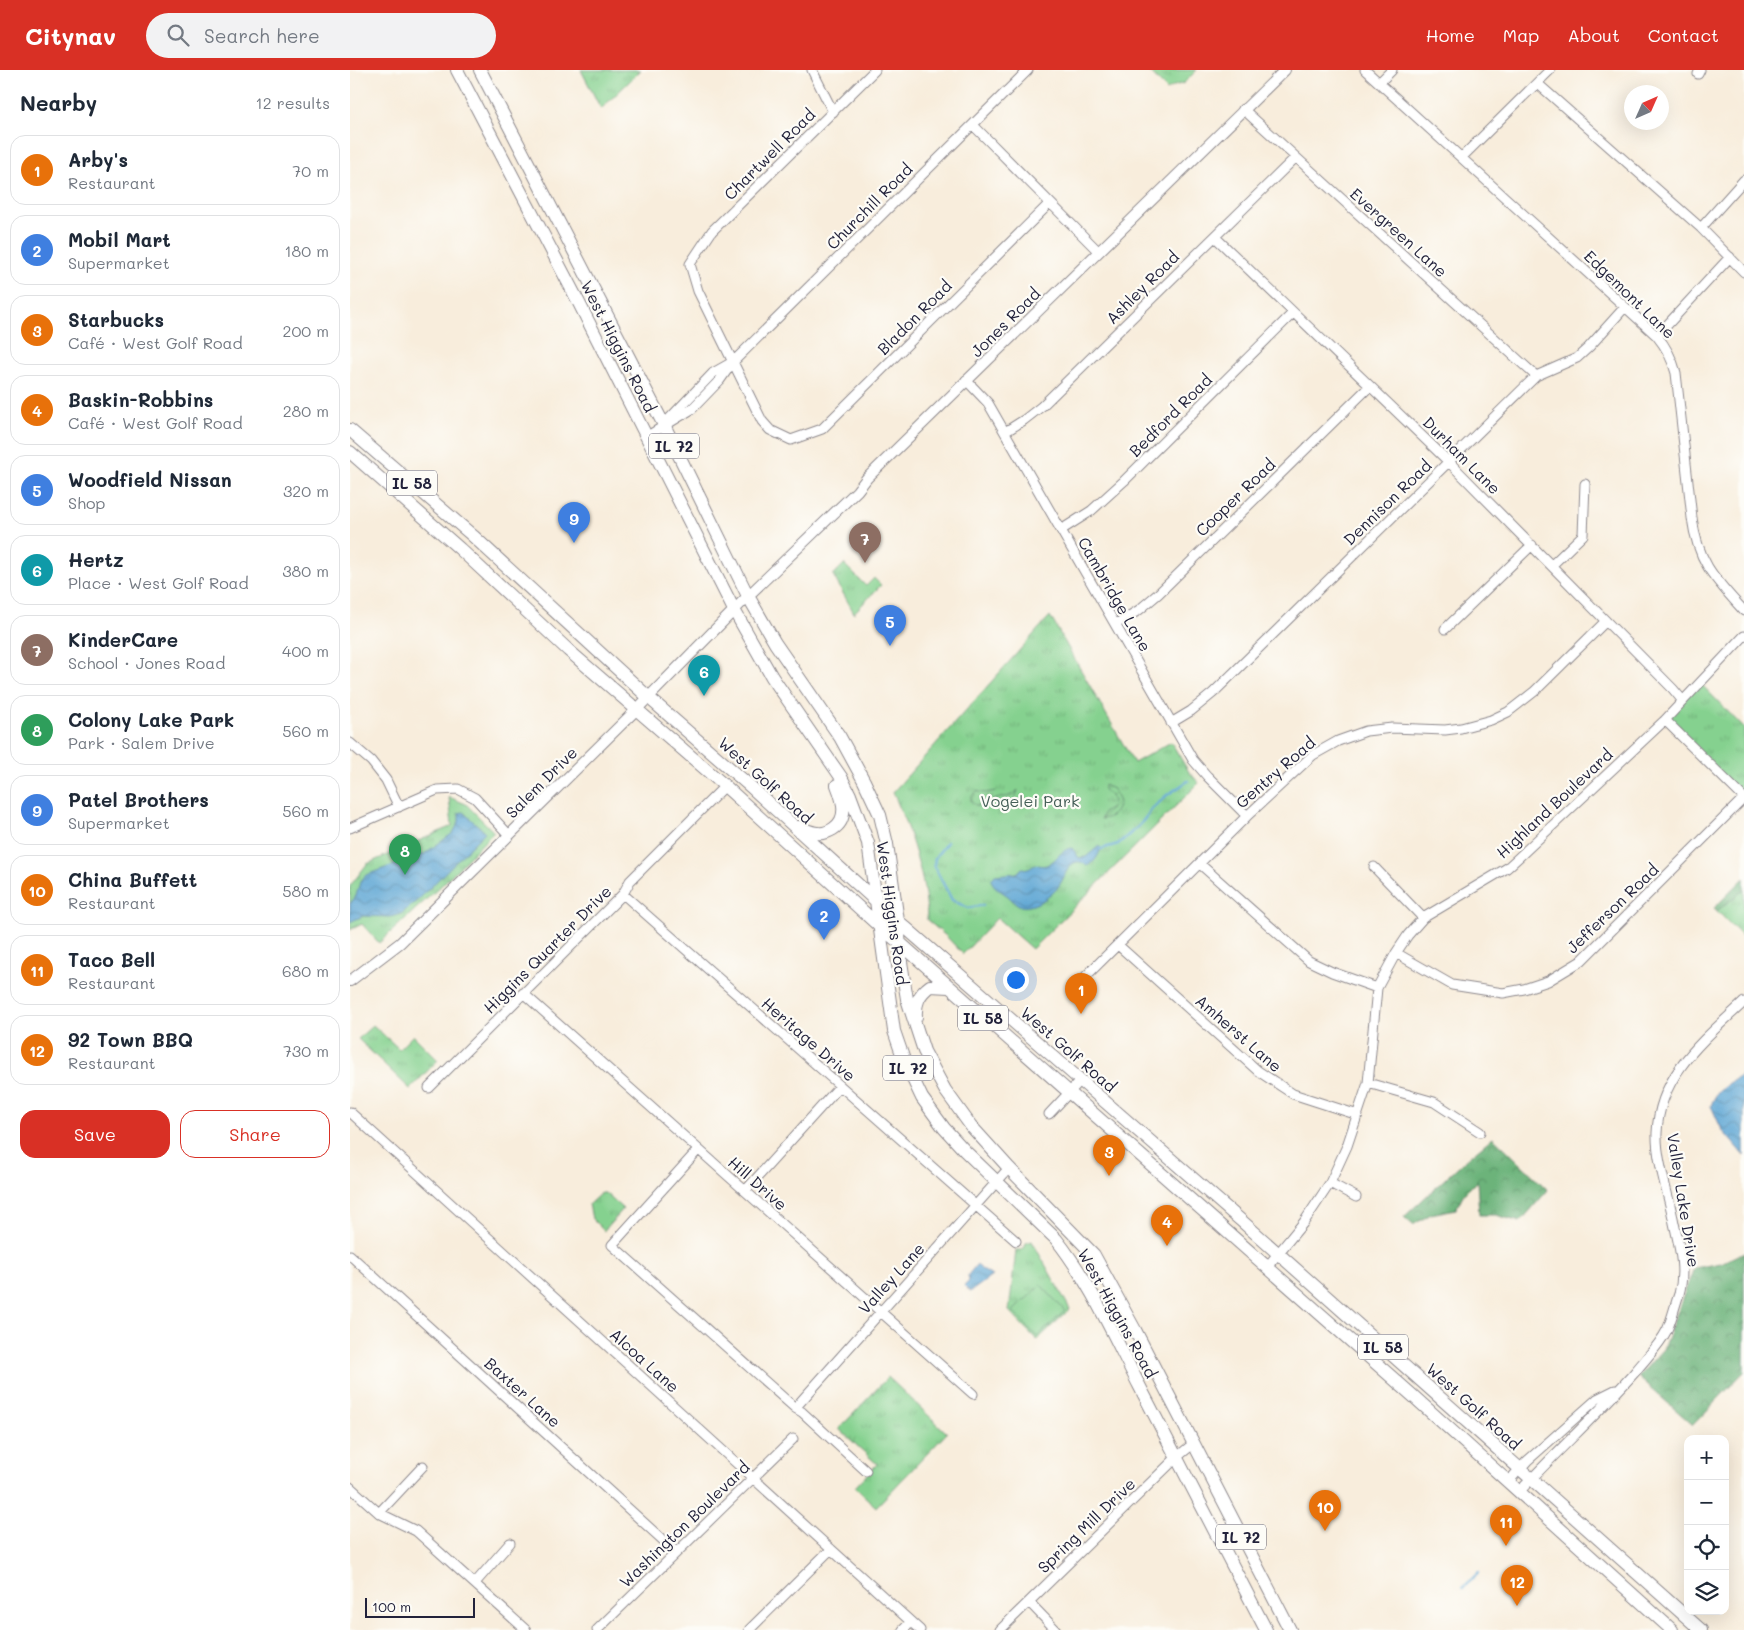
<!DOCTYPE html>
<meta charset="utf-8">
<style>
body{margin:0;font-family:Mali,sans-serif;background:#f2f2f3;color:#1f2937}
.controls{position:absolute;right:15px;bottom:15px;display:grid;overflow:hidden;border-radius:10px;box-shadow:0 5px 20px #0002}
.controls button{width:45px;height:45px;display:grid;place-items:center;padding:0;border:0;border-bottom:1px solid #e0e1e3;background:#fff;color:#1f2937;font:25px sans-serif}
.compass{position:absolute;left:1274px;top:15px;width:45px;height:45px;border-radius:50%;background:#fff;box-shadow:0 5px 20px #0002;rotate:45deg}
.scale{position:absolute;left:15px;bottom:12px;width:110px;box-sizing:border-box;padding-left:5px;border:2px solid #22223b;border-top:0;font-size:14px;line-height:18px;white-space:nowrap;color:#22223b;-webkit-text-stroke:4px #fdfcf7;paint-order:stroke}
.you{position:absolute;left:665px;top:909px;width:18px;height:18px;margin:-12px;border:4px solid #fff;border-radius:50%;background:#1a73e8;box-shadow:0 0 0 8px #1a73e833}
.badge{display:grid;place-items:center;width:32px;height:32px;border-radius:50%;background:#d93025;color:#fff;font-size:16px;font-weight:700}
.pin{position:absolute;translate:-50% -41px;filter:drop-shadow(0 1px 2px #0008)}
.pin::after{content:'';position:absolute;top:26px;width:18px;height:15px;background:inherit;clip-path:polygon(0 0,100% 0,50% 100%)}
.list{margin:0;padding:0;list-style:none}
h2{display:flex;justify-content:space-between;align-items:center;height:65px;margin:0;padding:0 20px;font-size:21px}
h2 small{font-size:16px;font-weight:400;color:#747a83}
.list li{display:grid;grid-template-columns:32px 1fr auto;gap:15px;align-items:center;box-sizing:border-box;height:70px;margin:0 10px 10px;padding:0 10px;border:1px solid #e0e1e3;border-radius:15px}
.list b{display:block;font-size:19px;white-space:nowrap}
.list p{margin:0;font-size:16px;white-space:nowrap;color:#747a83}
.list em{font-size:16px;font-style:normal;color:#747a83}
.actions{display:flex;gap:10px;padding:15px 20px}
.actions a{flex:1;padding:11px 0;border:1px solid #d93025;border-radius:15px;text-align:center;font-size:18px;color:#d93025}
.actions .main{background:#d93025;color:#fff}
.icon{flex:none;width:28px;height:28px;fill:none;stroke:currentColor;stroke-width:2;stroke-linecap:round;stroke-linejoin:round}
.map{position:relative;flex:none;width:1394px;height:1560px;overflow:hidden}
header{display:flex;align-items:center;gap:30px;box-sizing:border-box;height:70px;padding:0 25px;background:#d93025;color:#fff}
header strong{font-size:24px}
nav{display:flex;gap:28px;margin-inline-start:auto;font-size:18px}
.search{width:350px;height:45px;background:#f2f2f3;display:flex;align-items:center;gap:12px;box-sizing:border-box;padding:0 18px;border-radius:28px;color:#747a83;font-size:19px}
main{display:flex}
aside{flex:1;background:#fff}
.map>svg:first-child{display:block}
</style>
<header>
<strong>Citynav</strong>
<div class="search"><svg class="icon" aria-label="search" viewBox="0 0 24 24"><circle cx="10" cy="10" r="6"/><path d="M15 15l6 6"/></svg>Search here</div>
<nav><a>Home</a><a>Map</a><a>About</a><a>Contact</a></nav>
</header>
<main>
<aside>
<h2>Nearby<small>12 results</small></h2>
<ul class="list">
<li><span class="badge" style="background:#e8710a">1</span><div><b>Arby's</b><p>Restaurant</p></div><em>70 m</em></li>
<li><span class="badge" style="background:#3f7fe0">2</span><div><b>Mobil Mart</b><p>Supermarket</p></div><em>180 m</em></li>
<li><span class="badge" style="background:#e8710a">3</span><div><b>Starbucks</b><p>Café · West Golf Road</p></div><em>200 m</em></li>
<li><span class="badge" style="background:#e8710a">4</span><div><b>Baskin-Robbins</b><p>Café · West Golf Road</p></div><em>280 m</em></li>
<li><span class="badge" style="background:#3f7fe0">5</span><div><b>Woodfield Nissan</b><p>Shop</p></div><em>320 m</em></li>
<li><span class="badge" style="background:#0f9aa8">6</span><div><b>Hertz</b><p>Place · West Golf Road</p></div><em>380 m</em></li>
<li><span class="badge" style="background:#8d6e63">7</span><div><b>KinderCare</b><p>School · Jones Road</p></div><em>400 m</em></li>
<li><span class="badge" style="background:#2e9e5b">8</span><div><b>Colony Lake Park</b><p>Park · Salem Drive</p></div><em>560 m</em></li>
<li><span class="badge" style="background:#3f7fe0">9</span><div><b>Patel Brothers</b><p>Supermarket</p></div><em>560 m</em></li>
<li><span class="badge" style="background:#e8710a">10</span><div><b>China Buffett</b><p>Restaurant</p></div><em>580 m</em></li>
<li><span class="badge" style="background:#e8710a">11</span><div><b>Taco Bell</b><p>Restaurant</p></div><em>680 m</em></li>
<li><span class="badge" style="background:#e8710a">12</span><div><b>92 Town BBQ</b><p>Restaurant</p></div><em>730 m</em></li>
</ul>
<div class="actions"><a class="main">Save</a><a>Share</a></div>
</aside>
<div class="map">
<svg width="1394" height="1560" viewBox="0 0 1394 1560">
<defs>
<pattern id="forest-crowns" width="20" height="18" patternUnits="userSpaceOnUse" patternTransform="scale(1.25)"><rect width="20" height="18" fill="#6cb37a"/><path d="M2 6a3 3 0 1 1 6 0M12 15a3 3 0 1 1 6 0" fill="none" stroke="#589165"/></pattern>
<pattern id="park-tufts" width="24" height="20" patternUnits="userSpaceOnUse" patternTransform="scale(1.25)"><rect width="24" height="20" fill="#85d18f"/><path d="M3 7l-1-3M5 7V3M7 7l1-3M15 17l-1-3M17 17v-4M19 17l1-3" fill="none" stroke="#73b37c"/></pattern>
<pattern id="garden-furrows" width="10" height="10" patternUnits="userSpaceOnUse" patternTransform="scale(1.25)"><rect width="10" height="10" fill="#85d18f"/><path d="M-1 1l2-2M0 10L10 0M9 11l2-2" fill="none" stroke="#73b37c"/></pattern>
<pattern id="water-waves" width="16" height="10" patternUnits="userSpaceOnUse" patternTransform="scale(1.25)"><rect width="16" height="10" fill="#5da6d4"/><path d="M0 5q4-4 8 0t8 0" fill="none" stroke="#4c87ad"/></pattern>
</defs>
<rect width="100%" height="100%" fill="#fdfcf7"/>
<filter id="ink" filterUnits="userSpaceOnUse"><feTurbulence type="fractalNoise" baseFrequency=".02" numOctaves="2"/><feDisplacementMap in="SourceGraphic" scale="10" xChannelSelector="R" yChannelSelector="G"/><feConvolveMatrix kernelMatrix="1 2 1 2 8 2 1 2 1" color-interpolation-filters="sRGB"/></filter>
<filter id="wash" filterUnits="userSpaceOnUse"><feTurbulence type="fractalNoise" baseFrequency=".0096" numOctaves="4" result="noise"/><feDisplacementMap in="SourceGraphic" scale="20" xChannelSelector="R" yChannelSelector="G"/><feGaussianBlur stdDeviation="1.12" result="paint"/><feColorMatrix in="noise" values="0 0 0 0 0 0 0 0 0 0 0 0 0 0 0 0 0 1.4 0 .05"/><feComposite in="paint" operator="in"/></filter>
<g filter="url(#wash)">
<rect width="100%" height="100%" fill="#f8eddc"/>
<path fill="url(#forest-crowns)" stroke="#476a5a" d="M1394 808V820L1367 841 1364 838Z
M1143 1067 1198 1120 1170 1152 1146 1145H1129L1127 1111 1113 1125 1106 1139 1081 1144 1063 1155 1054 1147 1113 1092Z
M1394 1182V1302L1343 1355 1288 1307 1313 1279 1344 1198 1371 1193Z"/>
<path fill="url(#park-tufts)" stroke="#547a65" d="M231 0H291L251 39Z
M798 0H847L834 13 824 16 817 20Z
M494 494 516 516 524 508 531 515 504 543 483 505Z
M700 546 784 693 821 672 839 702 849 713 682 879 647 848 613 884 596 866 577 850C577 810 559 759 543 722Z
M1350 613 1394 658V728L1315 650Z
M99 727 116 734 144 762 91 816 29 873 12 854 0 860V816L17 794 102 756Z
M1394 820V868L1367 841Z
M23 955 49 979 63 965 88 990 60 1019 8 969Z
M251 1123H255L273 1139 254 1161 242 1149 239 1134Z
M682 1171 720 1239 687 1270 659 1241 666 1180H671L675 1177 676 1173Z
M538 1307 597 1363 526 1437 505 1417 527 1394 489 1359Z"/>
<path fill="url(#garden-furrows)" stroke="#547a65" d="M754 715 763 719 769 732C767 742 762 748 751 749L753 743 760 739 763 731 760 724 754 721Z
M668 720 663 733 654 741H648L642 731C651 726 660 729 668 720Z
M627 721 634 723 647 721 633 735 627 736 621 732V727Z"/>
<path fill="#85d18f" stroke="#547a65" d="M691 1215 715 1241 687 1267 663 1241Z"/>
<path fill="url(#water-waves)" stroke="#406488" d="M113 742 135 762 70 828 51 844 40 847 13 846 0 852V834L6 826 10 812 16 805 74 784 103 763 109 752V743Z
M749 776 751 779C748 786 744 794 737 796 734 794 731 791 727 792 717 794 715 807 710 814 704 825 684 839 671 836 666 834 662 830 658 826 651 821 644 818 641 810L645 805 667 803 672 798 679 799 686 794C702 802 708 779 722 778L729 788 736 787Z
M1394 1003V1086L1372 1060 1361 1036C1367 1017 1380 1014 1394 1003Z
M627 1194 631 1199 642 1206 620 1222 614 1216 619 1211 618 1205Z"/>
<g fill="none" stroke-linecap="round" stroke-linejoin="round">
<path stroke="#5da6d4" stroke-width="2.5" d="M597 772 585 788 584 796 602 830 618 838 633 835
M751 779 768 774 789 756 802 739 817 725 838 711
M1113 1518 1129 1502"/>
</g>
</g>
<g filter="url(#ink)">
<g fill="none" stroke-linecap="round" stroke-linejoin="round">
<g stroke="#8d888c" stroke-width="11">
<path id="minor" d="M462 0 483 42
M525 0 362 161 340 194 348 221 412 351 420 360 441 370 472 359 700 133
M1015 0 1307 266C1317 278 1322 288 1326 303L1342 448C1348 493 1365 509 1394 541
M1348 4 1350 0
M1029 13 1042 0
M1187 13 1351 158 1394 202
M893 39 1186 306
M623 55 748 181
M1112 87 1200 0
M1351 158 1394 110
M865 167 1099 392 1323 619 1333 631
M1307 266 1380 187
M616 310 638 333 843 690 857 706 897 746
M319 349 363 303 379 294
M655 362 674 350 692 336 945 88
M296 367 342 339 370 310 382 293 678 0
M711 460 741 441 774 411 943 243
M1202 495 1233 465 1235 414
M766 554 789 540 808 524 1020 316
M1095 559 1182 475
M1315 650 1394 728
M821 653 841 641 863 623 1186 306 1227 288 1239 277 1275 237
M0 673 21 691 36 710 49 737
M0 758 87 720 108 719 125 728 159 765
M850 794 959 891 982 902 1027 918
M1024 797 1073 848
M273 824 666 1171
M768 875 908 1001 943 1024 1008 1045
M1046 883 1102 915 1153 923 1174 919 1198 911 1231 891 1394 728
M729 913 897 746 963 685 988 671 1016 661 1042 658 1095 660 1111 658 1141 650 1158 642 1185 621 1256 551
M173 923 623 1324
M1018 1013 1084 1032 1130 1062
M79 1018 273 824 280 811 375 716
M0 1042 570 1560
M699 1044 730 1011
M348 1080 262 1175 445 1338 452 1342 516 1401
M980 1113 1006 1127
M395 1121 490 1016
M0 1185 326 1482
M917 1197 954 1152 980 1113 997 1076 1018 1013 1027 918 1046 883 1058 865 1073 848 1157 798 1168 788 1315 650 1394 566
M445 1338 659 1098
M1158 1412 1177 1391 1247 1329 1265 1320
M0 1417 29 1443 66 1461 176 1560
M1169 1422C1207 1381 1248 1344 1285 1302 1296 1288 1309 1276 1317 1260 1322 1249 1325 1235 1329 1224 1336 1200 1329 1176 1324 1153 1319 1126 1306 1090 1307 1063 1309 1004 1355 969 1394 932
M29 1443 73 1396
M125 1513 160 1473
M679 1532 706 1560
M247 1560 443 1369
M399 1560 481 1479
M553 1560 561 1552
M650 1560 827 1387 843 1374"/>
</g>
<g stroke="#8d888c" stroke-width="12">
<path id="tertiary" d="M0 911 50 873 287 639 398 526 507 421 517 408 935 0"/>
</g>
<g stroke="#8d888c" stroke-width="14">
<path id="primary" d="M107 0 228 231 384 540 422 607 491 707 500 725 518 773 544 961 554 990 572 1028 594 1058 615 1081 706 1169C741 1213 764 1267 790 1317 832 1398 874 1479 916 1560
M130 0 316 359 398 526 425 573 490 667 514 711 530 745 537 774 548 851 551 892 557 929 574 981 595 1020 621 1056 659 1098 744 1185 785 1260 940 1560
M0 360 123 466 298 627 401 717 548 851 895 1154 1351 1560
M0 382 110 479 218 580 375 716 528 855 550 873 1062 1325 1322 1560
M449 757C455 759 461 763 468 763 473 764 478 762 483 759 499 749 493 730 487 715
M566 947C565 933 569 924 580 916L599 917"/>
</g>
<use href="#minor" stroke="#fff" stroke-width="9"/>
<use href="#tertiary" stroke="#fff" stroke-width="10"/>
<use href="#primary" stroke="#fff" stroke-width="12"/>
</g>
</g>
<g text-anchor="middle" dominant-baseline="central" stroke-width="4.5" stroke-linejoin="round" paint-order="stroke">
<g fill="#fdfcf7" stroke="#646373" stroke-width="1">
<rect x="299" y="363.5" width="50" height="25" rx="4"/>
<rect x="37" y="400.5" width="50" height="25" rx="4"/>
<rect x="608" y="935.5" width="50" height="25" rx="4"/>
<rect x="533" y="985.5" width="50" height="25" rx="4"/>
<rect x="1008" y="1264.5" width="50" height="25" rx="4"/>
<rect x="866" y="1454.5" width="50" height="25" rx="4"/>
</g>
<g font-size="15" font-weight="bold" fill="#22223b">
<text x="324" y="376">IL 72</text>
<text x="62" y="413">IL 58</text>
<text x="633" y="948">IL 58</text>
<text x="558" y="998">IL 72</text>
<text x="1033" y="1277">IL 58</text>
<text x="891" y="1467">IL 72</text>
</g>
<g font-size="16" fill="#22223b" stroke="#fdfcf7">
<text transform="translate(419 84) rotate(-45)">Chartwell Road</text>
<text transform="translate(519 136) rotate(-45)">Churchill Road</text>
<text transform="translate(1049 162) rotate(42)">Evergreen Lane</text>
<text transform="translate(792 217) rotate(-45)">Ashley Road</text>
<text transform="translate(1280 224) rotate(44)">Edgemont Lane</text>
<text transform="translate(564 247) rotate(-45)">Bladon Road</text>
<text transform="translate(655 252) rotate(-45)">Jones Road</text>
<text transform="translate(269 276) rotate(63)">West Higgins Road</text>
<text transform="translate(820 345) rotate(-45)">Bedford Road</text>
<text transform="translate(1112 385) rotate(45)">Durham Lane</text>
<text transform="translate(885 427) rotate(-44)">Cooper Road</text>
<text transform="translate(1037 432) rotate(-44)">Dennison Road</text>
<text transform="translate(765 524) rotate(60)">Cambridge Lane</text>
<text transform="translate(925 702) rotate(-41)">Gentry Road</text>
<text transform="translate(416 710) rotate(42)">West Golf Road</text>
<text transform="translate(191 712) rotate(-45)">Salem Drive</text>
<text transform="translate(1204 733) rotate(-43)">Highland Boulevard</text>
<text transform="translate(1262 838) rotate(-44)">Jefferson Road</text>
<text transform="translate(543 843) rotate(82)">West Higgins Road</text>
<text transform="translate(197 879) rotate(-45)">Higgins Quarter Drive</text>
<text transform="translate(889 963) rotate(41)">Amherst Lane</text>
<text transform="translate(459 969) rotate(41)">Heritage Drive</text>
<text transform="translate(719 979) rotate(41)">West Golf Road</text>
<text transform="translate(408 1113) rotate(41)">Hill Drive</text>
<text transform="translate(1334 1130) rotate(81)">Valley Lake Drive</text>
<text transform="translate(541 1208) rotate(-48)">Valley Lane</text>
<text transform="translate(768 1243) rotate(61)">West Higgins Road</text>
<text transform="translate(295 1290) rotate(42)">Alcoa Lane</text>
<text transform="translate(173 1322) rotate(42)">Baxter Lane</text>
<text transform="translate(1124 1336) rotate(42)">West Golf Road</text>
<text transform="translate(334 1454) rotate(-44)">Washington Boulevard</text>
<text transform="translate(736 1455) rotate(-44)">Spring Mill Drive</text>
</g>
<g font-size="16" fill="#455f58" stroke="#fdfcf7">
<text x="680" y="730">Vogelei Park</text>
</g>
</g>
</svg>
<div class="controls">
<button>+</button>
<button>−</button>
<button><svg class="icon" aria-label="locate" viewBox="0 0 24 24"><circle cx="12" cy="12" r="6"/><path d="M12 2v4M12 18v4M2 12h4M18 12h4"/></svg></button>
<button><svg class="icon" aria-label="layers" viewBox="0 0 24 24"><path d="M12 4l9 5-9 5-9-5zM3 14l9 5 9-5"/></svg></button>
</div>
<svg class="compass" viewBox="-18 -18 36 36"><path d="M0-13l5 13h-10z" fill="#e53935"/><path d="M0 13l5-13h-10z" fill="#747a83"/></svg>
<div class="scale">100 m</div>
<div class="you"></div>
<div class="pin badge" style="left:731px;top:944px;background:#e8710a">1</div>
<div class="pin badge" style="left:474px;top:870px;background:#3f7fe0">2</div>
<div class="pin badge" style="left:759px;top:1106px;background:#e8710a">3</div>
<div class="pin badge" style="left:817px;top:1176px;background:#e8710a">4</div>
<div class="pin badge" style="left:540px;top:576px;background:#3f7fe0">5</div>
<div class="pin badge" style="left:354px;top:626px;background:#0f9aa8">6</div>
<div class="pin badge" style="left:515px;top:493px;background:#8d6e63">7</div>
<div class="pin badge" style="left:55px;top:805px;background:#2e9e5b">8</div>
<div class="pin badge" style="left:224px;top:473px;background:#3f7fe0">9</div>
<div class="pin badge" style="left:975px;top:1461px;background:#e8710a">10</div>
<div class="pin badge" style="left:1156px;top:1476px;background:#e8710a">11</div>
<div class="pin badge" style="left:1167px;top:1536px;background:#e8710a">12</div>
</div>
</main>
